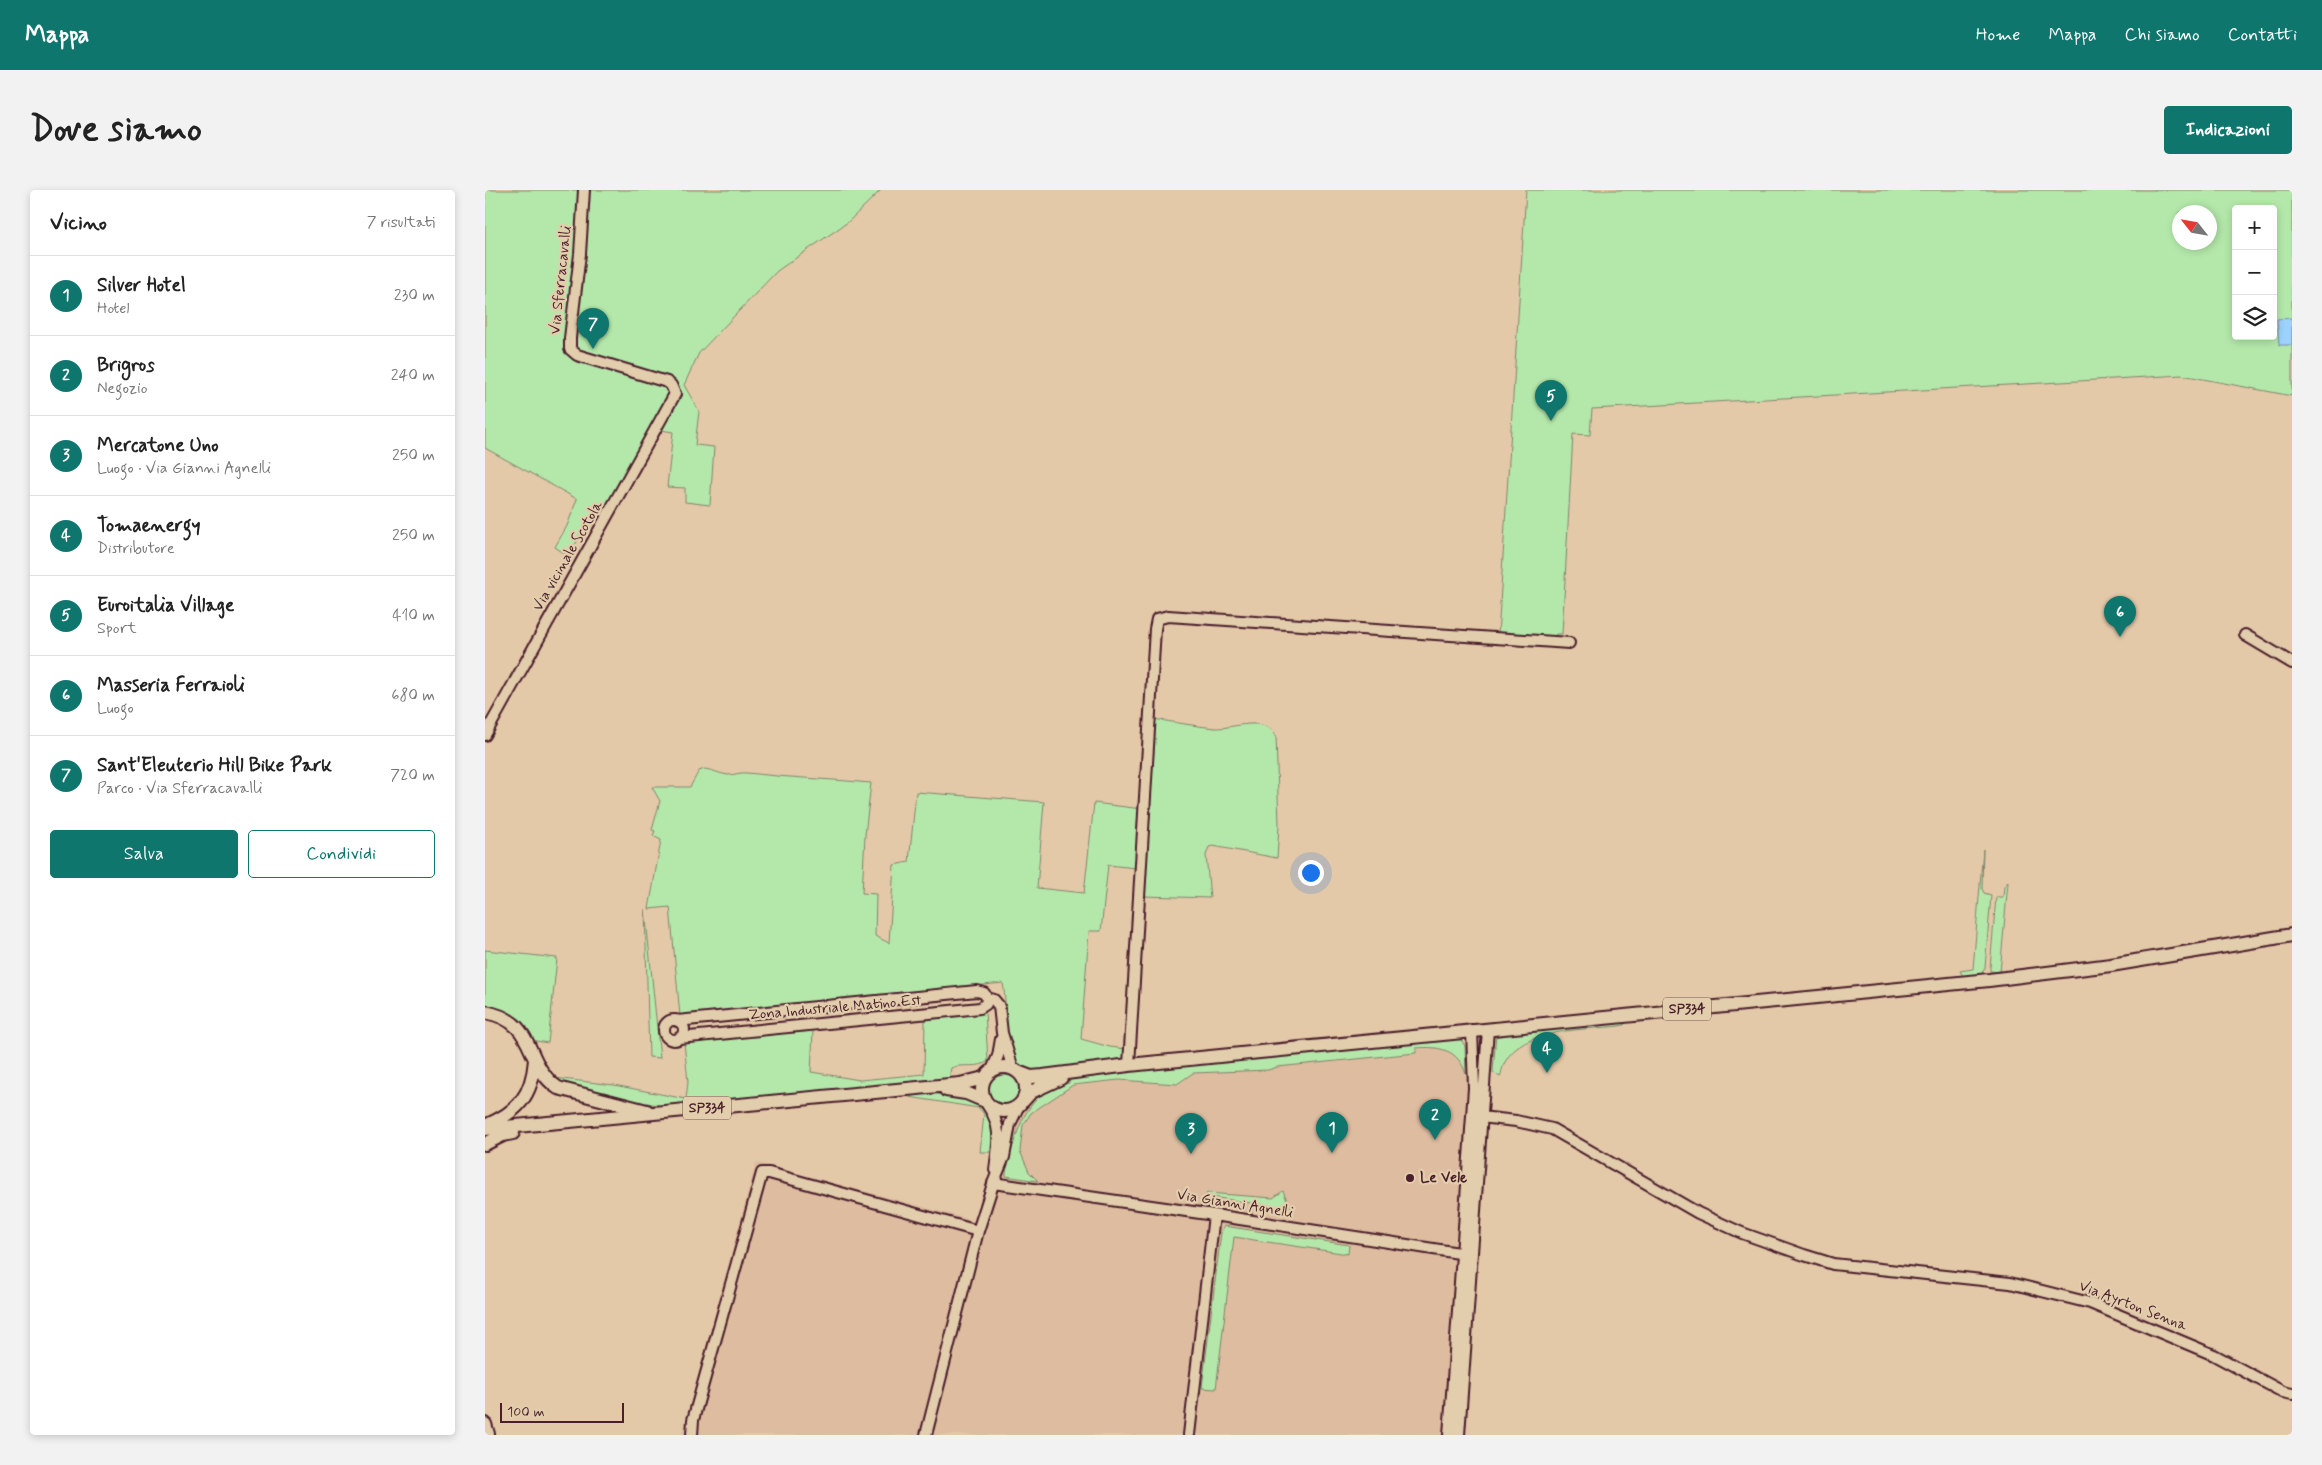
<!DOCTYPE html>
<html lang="it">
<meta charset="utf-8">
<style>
body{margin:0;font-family:Mynerve,sans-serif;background:#f2f2f2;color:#222}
.controls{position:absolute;right:15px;top:15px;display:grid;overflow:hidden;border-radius:5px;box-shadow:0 2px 8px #0003}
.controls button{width:45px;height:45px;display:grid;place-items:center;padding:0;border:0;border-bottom:1px solid #e0e0e0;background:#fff;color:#222;font:25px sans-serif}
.compass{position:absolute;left:1687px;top:15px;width:45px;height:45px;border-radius:50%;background:#fff;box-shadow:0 2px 8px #0003;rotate:301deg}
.scale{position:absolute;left:15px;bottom:12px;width:124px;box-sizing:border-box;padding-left:5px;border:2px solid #4a1f2b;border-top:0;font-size:14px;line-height:18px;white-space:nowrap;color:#4a1f2b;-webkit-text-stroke:4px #e2cdac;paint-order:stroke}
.you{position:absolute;left:825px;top:682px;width:18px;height:18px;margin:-12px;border:4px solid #fff;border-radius:50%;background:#1a73e8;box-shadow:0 0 0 8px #1a73e833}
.badge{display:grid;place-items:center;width:32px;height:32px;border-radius:50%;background:#0f766e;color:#fff;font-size:16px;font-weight:700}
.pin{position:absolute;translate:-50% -41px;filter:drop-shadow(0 1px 2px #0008)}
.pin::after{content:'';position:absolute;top:26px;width:18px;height:15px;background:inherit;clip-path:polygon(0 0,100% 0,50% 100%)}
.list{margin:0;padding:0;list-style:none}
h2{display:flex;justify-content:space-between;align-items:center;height:65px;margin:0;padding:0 20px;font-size:21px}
h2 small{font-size:16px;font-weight:400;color:#767676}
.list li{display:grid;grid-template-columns:32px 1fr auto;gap:15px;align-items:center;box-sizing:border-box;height:80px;padding:0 20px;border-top:1px solid #e0e0e0}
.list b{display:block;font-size:19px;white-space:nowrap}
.list p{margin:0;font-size:16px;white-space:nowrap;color:#767676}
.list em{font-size:16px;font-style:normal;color:#767676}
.actions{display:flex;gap:10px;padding:15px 20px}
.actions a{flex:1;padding:11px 0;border:1px solid #0f766e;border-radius:5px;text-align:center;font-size:18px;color:#0f766e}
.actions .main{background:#0f766e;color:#fff}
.icon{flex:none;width:28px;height:28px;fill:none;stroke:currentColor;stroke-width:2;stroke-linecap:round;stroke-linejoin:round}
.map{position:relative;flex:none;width:1807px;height:1245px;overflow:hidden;border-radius:5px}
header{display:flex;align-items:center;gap:30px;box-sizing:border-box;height:70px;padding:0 25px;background:#0f766e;color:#fff}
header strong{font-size:24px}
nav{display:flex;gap:28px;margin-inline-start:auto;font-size:18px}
.intro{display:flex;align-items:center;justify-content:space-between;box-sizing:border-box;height:120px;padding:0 30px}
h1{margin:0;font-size:35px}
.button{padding:12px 22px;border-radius:5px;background:#0f766e;color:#fff;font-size:18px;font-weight:700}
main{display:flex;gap:30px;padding:0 30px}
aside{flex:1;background:#fff;border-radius:5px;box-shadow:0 2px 8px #0003}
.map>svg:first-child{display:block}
</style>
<header>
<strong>Mappa</strong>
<nav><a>Home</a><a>Mappa</a><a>Chi siamo</a><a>Contatti</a></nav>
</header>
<div class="intro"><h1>Dove siamo</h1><a class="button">Indicazioni</a></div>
<main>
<aside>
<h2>Vicino<small>7 risultati</small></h2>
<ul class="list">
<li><span class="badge">1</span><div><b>Silver Hotel</b><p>Hotel</p></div><em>230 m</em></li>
<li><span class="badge">2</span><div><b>Brigros</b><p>Negozio</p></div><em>240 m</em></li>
<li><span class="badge">3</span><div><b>Mercatone Uno</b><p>Luogo · Via Gianni Agnelli</p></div><em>250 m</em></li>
<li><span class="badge">4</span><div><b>Tomaenergy</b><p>Distributore</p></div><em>250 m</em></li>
<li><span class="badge">5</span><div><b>Euroitalia Village</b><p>Sport</p></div><em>410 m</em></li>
<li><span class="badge">6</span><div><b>Masseria Ferraioli</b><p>Luogo</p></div><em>680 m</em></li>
<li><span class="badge">7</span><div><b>Sant'Eleuterio Hill Bike Park</b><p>Parco · Via Sferracavalli</p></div><em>720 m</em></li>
</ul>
<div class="actions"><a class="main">Salva</a><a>Condividi</a></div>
</aside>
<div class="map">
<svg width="1807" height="1245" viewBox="0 0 1807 1245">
<rect width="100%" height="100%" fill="#e4c9a9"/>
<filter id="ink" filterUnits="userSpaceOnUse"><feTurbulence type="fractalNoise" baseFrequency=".02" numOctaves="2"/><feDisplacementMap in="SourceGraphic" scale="10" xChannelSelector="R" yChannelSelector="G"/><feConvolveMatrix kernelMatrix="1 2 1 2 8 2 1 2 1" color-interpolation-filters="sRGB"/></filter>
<g filter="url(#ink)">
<path fill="#debca0" d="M1009 851 978 1245H197L271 972 503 1034 532 931 544 913 573 897Z"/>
<path fill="#b4e8aa" stroke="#7f846a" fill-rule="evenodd" d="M0 0H396L363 32 292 81 214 163 199 195 214 221 210 255 229 257 225 315 200 312V298L182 297 188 242 176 240 188 217 120 324 113 320 95 344 85 367 70 357 82 336 92 309 0 258Z
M1041 0H1807V206L1697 185 1107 219 1105 245 1088 244 1077 444H1071L1069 448 1013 446ZM1751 19H1788V146H1751ZM1694 22H1724V52H1694Z
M668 529C689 532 709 536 730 538 747 539 780 524 791 546L794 635 792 668 728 656 724 657 721 665 725 708 658 706Z
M220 579C228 580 235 584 243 585 249 585 256 582 262 583 303 588 345 589 386 593L380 645 377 703 391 704 390 746 404 753 409 675 424 672 431 602 559 612 552 698 599 703 609 613 657 619 651 678 623 675 616 741H604L596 849 625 857 641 859V870L539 882C517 864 523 819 518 793L195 826 185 717 164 719 176 650 168 646 170 641 167 640 175 611 167 597H205L214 581Z
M1498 659 1497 699 1499 703 1506 705 1500 778 1496 785 1478 786 1475 781 1488 779Z
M1523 692 1515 782 1505 781V778L1511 707H1518L1519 696Z
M160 719 175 868 164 867Z
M0 760 72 768 63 853 46 850 0 818Z
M500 822 503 871C495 879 476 873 466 878L464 888 178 916 162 913 152 915 79 897 69 888 129 895 201 909 203 892 199 852 328 841 326 882 375 890 439 884 440 830Z
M1141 831 1139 835 1134 836C1101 840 1037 838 1020 872 1017 877 1017 882 1015 887L1008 882 1011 844Z
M975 848 980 856 981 884C973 859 954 856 931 858V863L792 877 783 880 708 883 692 894 634 890 588 895 546 923 538 935 535 961 544 982 553 991 521 986C521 977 525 968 527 959 536 928 548 899 584 893V890L637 881Z
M504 900a15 15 0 1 1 30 0a15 15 0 1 1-30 0Z
M455 903C475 906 493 910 506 926L509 950 507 962H495L499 924 494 918 424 907 425 904Z
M798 1001 806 1019 720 1006 722 1003 788 1008Z
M739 1036 864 1055 863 1064 749 1047 731 1199 717 1198 736 1043Z"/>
<path fill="#9cd2fb" stroke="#7b8aa8" d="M1807 128V155H1794L1792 129Z"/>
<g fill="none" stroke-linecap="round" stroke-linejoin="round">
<g stroke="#4a1f2b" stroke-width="14">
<path id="minor" d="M1760 445 1807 473
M0 545 190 204 186 195 182 192 92 165 85 159V148L95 64 99 0
M502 808 509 810 514 816 517 843 528 879
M179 840a10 10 0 1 1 20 0a10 10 0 1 1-20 0Z
M192 831 492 801 499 803 502 808 501 814 495 818 194 848
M644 875 670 439 672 429 683 426 1084 453
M507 880 513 866 516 849
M503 916C518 937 513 956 510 980
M987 926 1031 931 1067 939 1213 1023 1257 1043 1319 1065 1348 1074 1525 1093 1605 1113 1729 1165 1798 1202 1807 1204
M508 993 729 1025 987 1065
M207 1245 208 1230 277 983H284L493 1041
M441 1245 493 1041 509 991 519 967 525 934 533 917
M704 1245 729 1025
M964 1245 989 898 987 840
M974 1245 1003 839"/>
</g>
<g stroke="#4a1f2b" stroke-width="16">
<path id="major" d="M0 822C54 832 37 873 73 898L162 921
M497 899a22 22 0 1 1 44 0a22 22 0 1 1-44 0Z
M533 882 546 887 558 886 644 875 1504 790 1626 775 1807 745
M461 900 481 903 500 911
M538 911 546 902 576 888
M0 936C33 922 47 906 50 870
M0 939 475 894 499 888
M0 954 18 945 28 943
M0 1234 3 1244"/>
</g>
<use href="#minor" stroke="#e2cdac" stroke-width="10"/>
<use href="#major" stroke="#e2cdac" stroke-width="12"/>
</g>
</g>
<circle fill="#4a1f2b" stroke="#e2cdac" stroke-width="2" cx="925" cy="988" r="5"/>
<g text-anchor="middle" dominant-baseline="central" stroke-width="4.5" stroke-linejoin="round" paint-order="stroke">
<g fill="#e2cdac" stroke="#785352" stroke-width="1">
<rect x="1178" y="807.5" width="48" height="23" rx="4"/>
<rect x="198" y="906.5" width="48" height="23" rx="4"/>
</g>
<g font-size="14" font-weight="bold" fill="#4a1f2b">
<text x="1202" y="819">SP334</text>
<text x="222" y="918">SP334</text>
</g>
<g font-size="15" fill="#4a1f2b" stroke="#e2cdac">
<text transform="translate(76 90) rotate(-84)">Via Sferracavalli</text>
<text transform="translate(83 366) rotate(-60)">Via vicinale Scotola</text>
<text transform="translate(350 818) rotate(-5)">Zona Industriale Matino Est</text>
<text transform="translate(750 1014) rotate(9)">Via Gianni Agnelli</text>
<text transform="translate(1648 1116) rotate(21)">Via Ayrton Senna</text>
</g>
<g font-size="15" font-weight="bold" fill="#4a1f2b" stroke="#e2cdac" text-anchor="start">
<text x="935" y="988">Le Vele</text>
</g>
</g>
</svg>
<div class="controls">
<button>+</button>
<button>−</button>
<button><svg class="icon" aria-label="layers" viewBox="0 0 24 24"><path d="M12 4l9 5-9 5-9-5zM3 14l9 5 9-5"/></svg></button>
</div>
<svg class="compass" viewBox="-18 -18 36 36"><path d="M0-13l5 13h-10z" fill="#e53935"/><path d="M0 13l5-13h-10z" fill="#767676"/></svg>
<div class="scale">100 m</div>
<div class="you"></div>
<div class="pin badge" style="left:847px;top:963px">1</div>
<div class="pin badge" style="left:950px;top:950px">2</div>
<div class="pin badge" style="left:706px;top:964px">3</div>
<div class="pin badge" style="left:1062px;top:883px">4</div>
<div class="pin badge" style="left:1066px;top:231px">5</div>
<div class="pin badge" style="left:1635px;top:447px">6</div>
<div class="pin badge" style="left:108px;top:159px">7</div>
</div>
</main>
